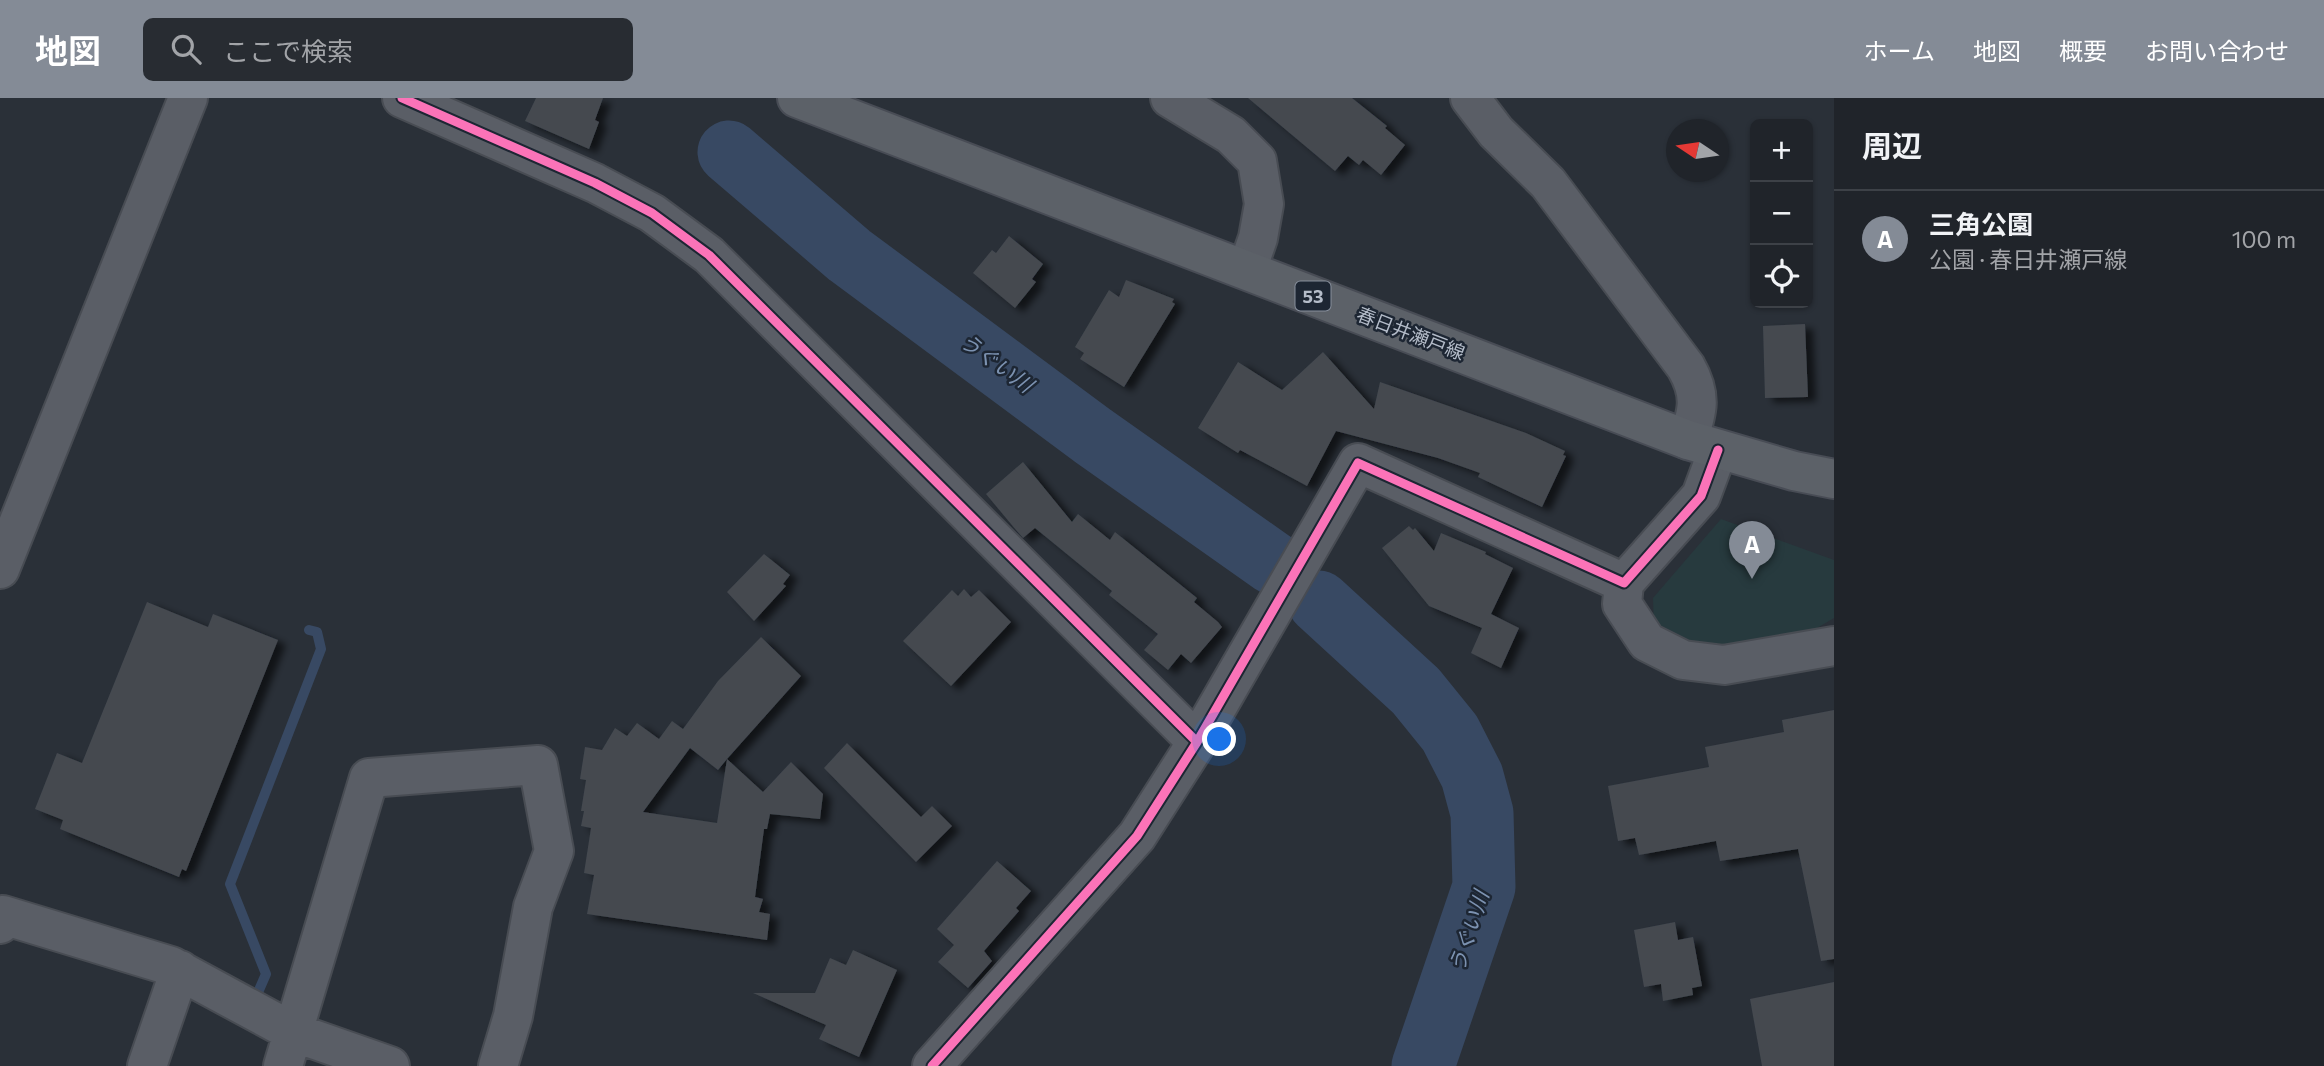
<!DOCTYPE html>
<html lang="ja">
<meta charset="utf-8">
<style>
body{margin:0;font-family:Commissioner,"Noto Sans JP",sans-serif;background:#282c32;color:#f1f3f6}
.controls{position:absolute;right:21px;top:21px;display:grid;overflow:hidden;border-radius:10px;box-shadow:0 2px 5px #0004}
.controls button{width:63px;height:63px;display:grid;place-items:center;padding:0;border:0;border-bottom:2px solid #3d4147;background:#20242a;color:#f1f3f6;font:35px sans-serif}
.compass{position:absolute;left:1666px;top:21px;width:63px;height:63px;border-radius:50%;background:#20242a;box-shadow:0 2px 5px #0004;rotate:283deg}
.you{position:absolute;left:1220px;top:642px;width:24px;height:24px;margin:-18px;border:5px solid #fff;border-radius:50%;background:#1a73e8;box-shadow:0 0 0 10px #1a73e833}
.badge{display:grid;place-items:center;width:46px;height:46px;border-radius:50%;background:#848b96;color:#fff;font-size:23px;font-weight:700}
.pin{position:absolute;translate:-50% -58px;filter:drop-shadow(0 2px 4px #0008)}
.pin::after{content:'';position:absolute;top:37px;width:24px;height:21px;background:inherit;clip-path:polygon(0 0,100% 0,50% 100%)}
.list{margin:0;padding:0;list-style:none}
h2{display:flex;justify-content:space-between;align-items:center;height:91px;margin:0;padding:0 28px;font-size:30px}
h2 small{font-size:23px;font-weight:400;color:#a2a4a8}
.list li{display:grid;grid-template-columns:46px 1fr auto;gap:21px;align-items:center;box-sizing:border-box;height:98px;padding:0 28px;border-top:2px solid #3d4147}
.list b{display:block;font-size:26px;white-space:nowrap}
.list p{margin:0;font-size:23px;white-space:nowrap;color:#a2a4a8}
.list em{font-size:23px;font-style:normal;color:#a2a4a8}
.icon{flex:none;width:38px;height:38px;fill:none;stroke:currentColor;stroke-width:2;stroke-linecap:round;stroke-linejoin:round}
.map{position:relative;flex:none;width:1834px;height:968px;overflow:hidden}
header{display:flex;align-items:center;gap:42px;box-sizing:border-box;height:98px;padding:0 35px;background:#848b96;color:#fff}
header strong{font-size:33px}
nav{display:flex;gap:38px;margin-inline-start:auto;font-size:24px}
.search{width:490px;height:63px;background:#282c32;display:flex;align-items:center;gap:18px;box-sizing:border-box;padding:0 24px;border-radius:10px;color:#a2a4a8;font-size:26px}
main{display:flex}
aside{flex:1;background:#20242a}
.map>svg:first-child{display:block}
</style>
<header>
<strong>地図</strong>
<div class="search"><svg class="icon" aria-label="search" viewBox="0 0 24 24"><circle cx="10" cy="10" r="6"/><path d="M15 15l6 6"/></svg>ここで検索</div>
<nav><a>ホーム</a><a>地図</a><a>概要</a><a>お問い合わせ</a></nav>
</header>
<main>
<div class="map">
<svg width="1834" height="968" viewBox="0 0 1834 968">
<defs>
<filter id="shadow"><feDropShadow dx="8" dy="4.5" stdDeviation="3.5" flood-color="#0009"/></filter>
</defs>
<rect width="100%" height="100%" fill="#2a3038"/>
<path fill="#273a3e" d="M1721 421 1834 462V520L1817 530 1749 547 1682 549 1654 530 1653 500Z"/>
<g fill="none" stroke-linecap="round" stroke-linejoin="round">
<path stroke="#384963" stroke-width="10" d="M260 904 256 899 266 876 230 786 321 551 317 534 309 532"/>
<path stroke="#384963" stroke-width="63" d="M729 54 849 157 1093 338 1273 465
M1319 504 1416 593 1450 635 1472 678 1482 715 1484 789 1423 968"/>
</g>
<path fill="#444950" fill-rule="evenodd" filter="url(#shadow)" d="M536 0H603L595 22 599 24 589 51 525 23Z
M1248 0H1352L1387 28 1385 30 1405 47 1381 77 1363 62 1359 67 1348 58 1335 73Z
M1009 138 1043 166 1032 181 1036 184 1015 210 973 175 992 152 996 155Z
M1126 182 1174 201 1172 204 1175 206 1124 289 1080 261 1084 255 1075 249 1109 192 1119 199Z
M1805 226 1808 299 1765 300 1763 228Z
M1323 254 1374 311 1380 284 1526 335 1565 353 1563 357 1566 358 1542 409 1478 379 1480 375 1438 360 1336 333 1307 388 1240 352 1238 355 1198 330 1238 264 1282 292Z
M1023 364 1072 424 1078 416 1110 442 1115 434 1197 500 1194 504 1218 524 1222 529 1191 565 1181 556 1168 572 1144 552 1158 536 1109 497 1112 493 1035 430 1023 440 1016 432 986 396Z
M1409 428 1413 432 1415 430 1434 453 1441 435 1486 454 1485 456 1513 470 1491 516 1519 530 1501 570 1471 555 1482 530 1429 508 1382 450Z
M764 456 790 477 783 486 786 488 754 523 727 494Z
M964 491 971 499 979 492 1011 524 951 588 903 543 952 492 958 498Z
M147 504 208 529 213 516 278 542 186 773 182 771 179 779 60 731 63 722 35 711 57 655 82 665Z
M761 539 801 578 727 661 763 694 791 664 823 696 820 721 770 716 767 731H764L755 799 763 801 759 814 770 816 767 842 587 816 594 777 584 775 591 730 581 728 584 713H581L586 682 580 681 585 649 602 652 615 630 627 638 637 625 659 641 672 623 683 631 718 583ZM690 650 718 672 727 661 717 725 643 714Z
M1834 612V861L1821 863 1798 751 1720 763 1716 743 1639 757 1635 740 1618 743 1608 688 1709 669 1705 649 1784 634 1782 622Z
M847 645 921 719 932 708 952 728 916 764 824 670Z
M997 763 1031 793 1016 810 1019 813 984 853 992 863 968 890 938 864 954 847 937 831Z
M1675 824 1678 842 1693 839 1702 888 1692 890 1693 897 1663 903 1661 886 1644 889 1634 832Z
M853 852 897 872 859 959 819 941 826 927 753 895H815L830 860 846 867Z
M1834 884V968H1762L1750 901Z"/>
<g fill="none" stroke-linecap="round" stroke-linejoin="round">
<g stroke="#484c53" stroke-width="42">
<path id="minor" d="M402 0 595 85 652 115 709 157 1197 644
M1170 0 1231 37 1257 63 1264 106 1258 140 1247 172
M1470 0 1496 34 1548 85 1686 269C1702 297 1698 313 1688 342
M0 471 188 0
M1624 485 1622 506 1647 544 1683 562 1724 567 1834 548
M0 826 3 817 171 868 293 934 390 968
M147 968 180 872
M283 968 369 680 538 667 554 753 533 809 513 918 498 968
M932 968 1137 738 1197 644 1358 365 1624 485 1701 398 1718 352"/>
</g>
<g stroke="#484c55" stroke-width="42">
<path id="major" d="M797 0 1688 342 1794 373 1834 381"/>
</g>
<use href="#minor" stroke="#5a5e66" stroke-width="38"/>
<use href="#major" stroke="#5c6168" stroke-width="38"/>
<g stroke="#1d2633" stroke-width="13">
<path id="cycleway" d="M402 0 595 85 652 115 709 157 1197 644
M932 968 1137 738 1197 644 1358 365 1624 485 1701 398 1718 352"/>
</g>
<use href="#cycleway" stroke="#fb73b8" stroke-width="9"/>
</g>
<g text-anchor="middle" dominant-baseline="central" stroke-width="5" stroke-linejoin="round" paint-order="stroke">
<rect fill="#1d2633" stroke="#878f9c" stroke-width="2" x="1295.5" y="183.5" width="35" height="29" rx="5"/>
<g font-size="18" font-weight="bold" fill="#b4bcc9">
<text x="1313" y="198">53</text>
</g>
<g font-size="19" fill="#b4bcc9" stroke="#1d2633">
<text transform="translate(1411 235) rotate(21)">春日井瀬戸線</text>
</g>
<g font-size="21" font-style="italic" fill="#7c92b1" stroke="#1d2633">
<text transform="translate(997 264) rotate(36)">うぐい川</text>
<text transform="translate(1468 833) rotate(-72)">うぐい川</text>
</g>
</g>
</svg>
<div class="controls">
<button>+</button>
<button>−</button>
<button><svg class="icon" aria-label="locate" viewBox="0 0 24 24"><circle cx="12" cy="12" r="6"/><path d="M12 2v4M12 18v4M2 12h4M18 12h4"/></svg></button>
</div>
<svg class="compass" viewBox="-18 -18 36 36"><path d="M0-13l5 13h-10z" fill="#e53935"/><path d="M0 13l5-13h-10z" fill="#a2a4a8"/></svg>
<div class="you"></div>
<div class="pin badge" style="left:1752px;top:481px">A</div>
</div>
<aside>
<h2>周辺<small></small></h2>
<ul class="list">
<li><span class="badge">A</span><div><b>三角公園</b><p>公園 · 春日井瀬戸線</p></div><em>100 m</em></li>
</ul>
</aside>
</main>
